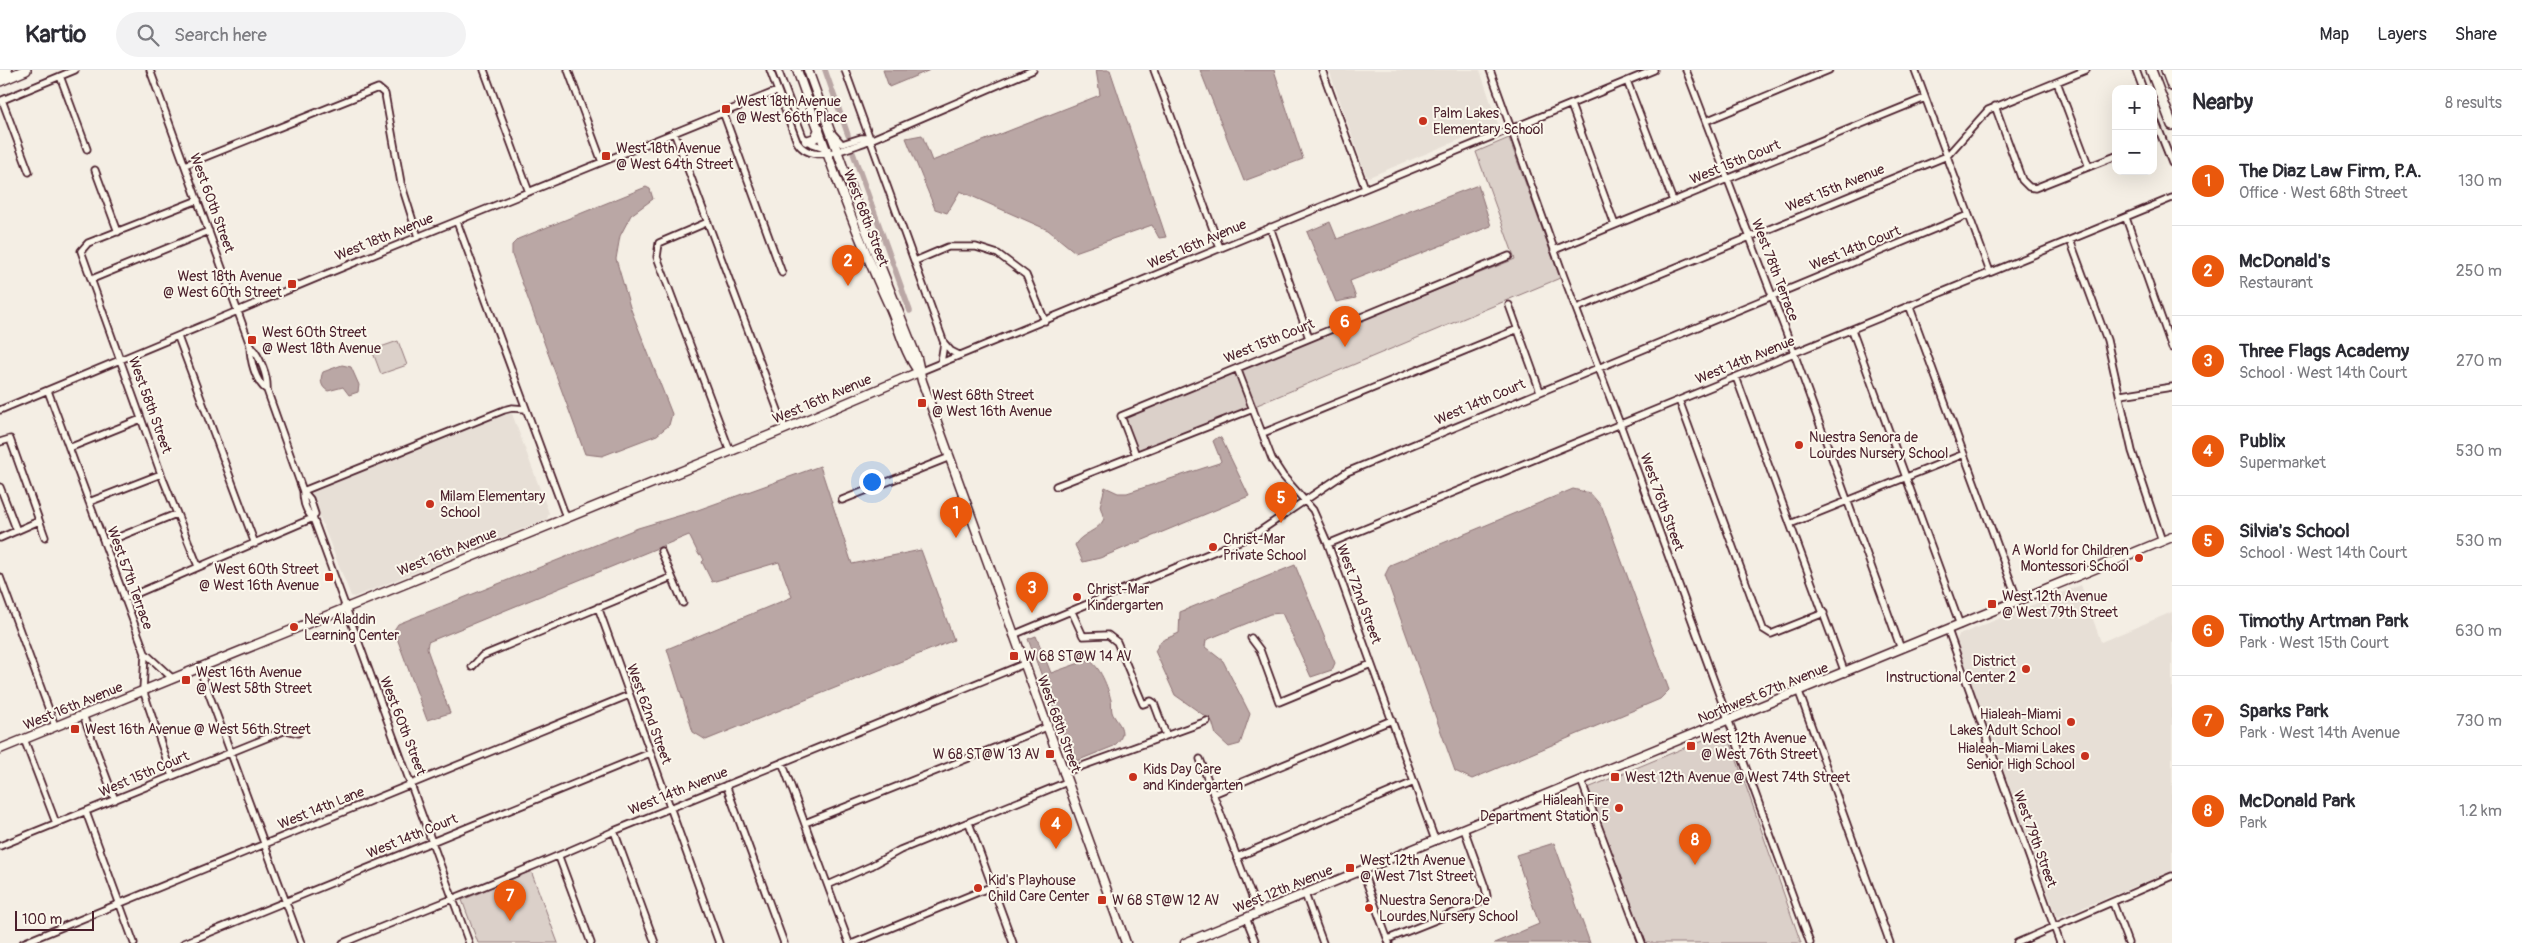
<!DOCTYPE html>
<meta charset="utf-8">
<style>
body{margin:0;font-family:Pangolin,sans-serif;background:#f2f2f3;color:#2b2b33}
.controls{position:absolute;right:15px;top:15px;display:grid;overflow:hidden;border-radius:10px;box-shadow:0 5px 20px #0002}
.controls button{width:45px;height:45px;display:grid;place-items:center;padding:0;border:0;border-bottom:1px solid #e1e1e2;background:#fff;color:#2b2b33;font:25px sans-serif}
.scale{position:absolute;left:15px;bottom:12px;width:79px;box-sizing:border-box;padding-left:5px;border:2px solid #4a1f2b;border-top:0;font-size:14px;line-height:18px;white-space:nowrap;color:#4a1f2b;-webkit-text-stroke:4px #fbf7ec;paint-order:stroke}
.you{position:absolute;left:871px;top:411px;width:18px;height:18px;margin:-12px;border:4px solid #fff;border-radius:50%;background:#1a73e8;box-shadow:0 0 0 8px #1a73e833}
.badge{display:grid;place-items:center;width:32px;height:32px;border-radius:50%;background:#ea580c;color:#fff;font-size:16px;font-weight:700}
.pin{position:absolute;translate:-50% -41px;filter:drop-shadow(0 1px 2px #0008)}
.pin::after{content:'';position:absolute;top:26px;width:18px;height:15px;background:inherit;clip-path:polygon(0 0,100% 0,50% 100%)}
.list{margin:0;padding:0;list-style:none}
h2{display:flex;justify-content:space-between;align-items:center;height:65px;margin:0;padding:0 20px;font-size:21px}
h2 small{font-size:16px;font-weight:400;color:#7c7c81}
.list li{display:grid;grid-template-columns:32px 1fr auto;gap:15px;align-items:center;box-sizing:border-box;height:90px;padding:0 20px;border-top:1px solid #e1e1e2}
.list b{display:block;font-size:19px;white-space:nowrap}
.list p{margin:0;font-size:16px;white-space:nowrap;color:#7c7c81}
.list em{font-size:16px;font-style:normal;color:#7c7c81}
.icon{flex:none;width:28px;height:28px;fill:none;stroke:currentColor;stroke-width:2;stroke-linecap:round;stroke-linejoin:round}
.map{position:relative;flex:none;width:2172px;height:873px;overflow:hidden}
header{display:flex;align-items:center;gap:30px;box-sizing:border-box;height:70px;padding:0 25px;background:#fff;border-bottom:1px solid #e1e1e2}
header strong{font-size:24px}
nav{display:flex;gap:28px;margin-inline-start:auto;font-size:18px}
.search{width:350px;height:45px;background:#f2f2f3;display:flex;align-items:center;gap:12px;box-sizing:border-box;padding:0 18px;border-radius:28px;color:#7c7c81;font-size:19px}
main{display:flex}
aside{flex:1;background:#fff}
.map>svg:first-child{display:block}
</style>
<header>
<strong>Kartio</strong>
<div class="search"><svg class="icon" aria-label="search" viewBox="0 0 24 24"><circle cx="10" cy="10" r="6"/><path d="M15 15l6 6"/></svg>Search here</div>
<nav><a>Map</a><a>Layers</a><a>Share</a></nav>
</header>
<main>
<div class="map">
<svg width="2172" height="873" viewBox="0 0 2172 873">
<rect width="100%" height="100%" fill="#f4eee4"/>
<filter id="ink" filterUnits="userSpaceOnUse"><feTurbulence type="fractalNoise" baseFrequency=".02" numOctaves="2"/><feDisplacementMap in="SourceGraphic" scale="10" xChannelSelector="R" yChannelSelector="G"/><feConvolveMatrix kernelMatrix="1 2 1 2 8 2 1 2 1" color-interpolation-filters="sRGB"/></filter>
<g filter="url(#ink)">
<path fill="#e7dfd6" d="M1329 0H1480L1498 54 1369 107 1366 105Z
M511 341 549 443 547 449 354 527 351 526 311 425 314 420Z
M2081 515 2101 572 2172 542V801L2057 848 1956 571 1959 565Z"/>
<path fill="#dbd0c9" stroke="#92787a" d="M1509 68 1560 208 1138 385 1121 346 1515 189 1476 82Z
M398 271 407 295 381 304 372 280Z
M1720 663 1729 668 1801 873H1646L1588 718Z
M531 801 558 873H478L462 830Z"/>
<path fill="#baa7a5" stroke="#8d7174" d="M883 0H930L889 17Z
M1096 0H1110L1166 167 1159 168 1152 155 1075 182 1048 160 960 121 947 143 935 139 906 68 922 65 932 91 1100 25Z
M1200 0H1274L1303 89 1244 111Z
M1478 115 1491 156 1350 211 1356 228 1336 232 1307 162 1330 152 1337 169Z
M646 117 650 119 653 129 631 145 620 166 616 189 630 237 672 344 669 355 657 365 602 386 585 384 512 185V175L518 169Z
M342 295 351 297 359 315 358 322 349 325 343 317 328 321C320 317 320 308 323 302Z
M1218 367 1221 368 1249 426 1100 488 1083 492 1075 475C1081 463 1098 462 1104 449L1100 436 1105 417 1118 423H1127L1219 393 1221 391 1213 371Z
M820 396 852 494 921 480 954 570 706 670 693 662 667 579 792 527 779 492 712 512 702 492 704 490 701 484 699 485 689 465 428 572 427 579 450 643 427 650 394 560 398 554 638 458 695 441Z
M1573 419 1590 423 1602 437 1669 620 1660 629 1472 709 1455 701 1385 505 1390 495Z
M1295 495 1335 593 1332 600 1311 607 1282 543 1270 544 1206 570 1205 577 1223 591 1250 644 1240 674 1229 677 1216 665 1212 651 1175 625 1155 581 1161 571 1179 563 1180 542Z
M1036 566 1051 603 1088 590C1100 595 1108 618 1111 630 1112 634 1111 638 1112 642 1114 649 1122 654 1122 663 1122 668 1118 672 1114 676L1074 692 1028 569Z
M1554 773 1590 873H1494L1539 854 1516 785Z"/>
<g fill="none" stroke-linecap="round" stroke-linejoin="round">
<path stroke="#baa7a5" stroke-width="5.5" d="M825 0 848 65
M853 83 910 241"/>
<g stroke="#4a1f2b" stroke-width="9">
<path id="minor" d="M150 0 250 275C260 287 268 305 267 320L303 421C303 432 305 441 313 448L469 873
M484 0 529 122
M568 0 602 92
M770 0 797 72C811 94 843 80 863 73L1033 0
M778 0 803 67 813 74 828 79
M845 0 944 273 951 281 959 285
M1154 0 1220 178
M1322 0 1365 118
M1490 0 1564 207 1620 354 1810 873
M1686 0 1794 283 1901 579
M1915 0 1990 202
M2136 0 2143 19
M60 6 87 79
M1627 11 1673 131
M2057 12 2089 97
M2 30 29 102
M0 31 75 0
M1571 35 1615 155
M1995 36 2022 110 2029 117 2035 118 2116 86
M723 42 782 203
M2153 45 2172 93
M1706 51 1829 0
M674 62 785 359
M833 64 842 74 861 68H871
M185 95 378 18 385 24 401 113 418 167
M95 100 118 162
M2126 148 2172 278
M457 152 566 447
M708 152 659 173 657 187 730 381
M1270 157 1309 268
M2070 170 2107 270 2132 381 2162 471
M1554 180 1925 28
M915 191 948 177H976L998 184 1026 205 1045 251
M92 209 209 161
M1509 235 1540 321
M1909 235 2018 531
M1577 238 1947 86 1988 40 2086 0
M1852 260 1960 555
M178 267 255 474
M250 275C250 289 255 312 267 320
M941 292 944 273
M1237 298 1272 389 1283 406 1313 440 1328 474 1435 770
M919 302 1654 0
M1736 307 1845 603
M48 321 145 583 143 620 172 706
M2121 325 2172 317
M1679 330 1763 559 1771 564 1824 543
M0 340 319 207 777 21
M1263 363 1518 259
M0 372 10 369 45 467
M69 378 141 349
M1136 385 1121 346 1509 186
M1056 416 1253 339
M0 417 17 461
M303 421 504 340 512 338 526 339
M303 421 310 429 315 444 313 448
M842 430 950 387
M89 432 161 404
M1790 454 1964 384
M0 468 39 451
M104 473 176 444
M1328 474 2172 128
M661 481 683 533
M198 496 161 404 81 181 88 173 198 130
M0 507 55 656
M124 529 313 448
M598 537 719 873
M1072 542 1083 566 1108 565 1117 572 1143 634 1151 631 1154 633 1166 665
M1948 560 2060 873
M1013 565 1254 465 1347 402 1968 145
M1251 568 1260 580 1279 632 1371 594
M145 583 172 608
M199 597 301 873
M472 597 482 586 672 507
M1799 622 1890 873
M83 645 115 730
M24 669 56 753
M1200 689 1258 843
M782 692 849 873
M1063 703 1207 651
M1581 710 1642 873
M726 715 784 873
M1213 724 1392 650
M86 742 134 873
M805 753 1047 657
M969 753 1013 873
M614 761 655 873
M0 776 286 660 298 663
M559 787 591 873
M1237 787 1414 712
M1362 800 1389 873
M828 815 871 796 900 780 1067 712
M1305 824 1323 873
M2113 833 2128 873
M1246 848 1256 873
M1388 869 1483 831 1487 826 1485 817 1464 759
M23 873 629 625
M184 873 650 683
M343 873C433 835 526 802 614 761L1024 594
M854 873 993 816
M2017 873 2172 806"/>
</g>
<g stroke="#4a1f2b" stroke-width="11">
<path id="major" d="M797 0C826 81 855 162 891 240 900 261 905 284 919 302
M808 0 864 155 917 288 922 311 1126 873
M806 71 815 68 819 59
M0 679 785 359 919 302
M1185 873 2172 467"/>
</g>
<g stroke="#4a1f2b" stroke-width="12">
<path id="highway" d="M2151 0 2172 55
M2166 0 2172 16
M0 3 7 0
M0 11 26 0"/>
</g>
<use href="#minor" stroke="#fbf7ec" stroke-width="5.5"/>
<use href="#major" stroke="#fbf7ec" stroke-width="8"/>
<use href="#highway" stroke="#fbf7ec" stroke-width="9"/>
</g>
</g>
<g fill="#c8321e" stroke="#fbf7ec" stroke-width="2">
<rect x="721" y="34" width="10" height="10" rx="2.5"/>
<circle cx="1423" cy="51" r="5"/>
<rect x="601" y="81" width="10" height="10" rx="2.5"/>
<rect x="287" y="209" width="10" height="10" rx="2.5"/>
<rect x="247" y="265" width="10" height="10" rx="2.5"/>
<rect x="917" y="328" width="10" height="10" rx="2.5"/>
<circle cx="1799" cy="375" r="5"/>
<circle cx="430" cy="434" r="5"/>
<circle cx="1213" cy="477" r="5"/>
<circle cx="2139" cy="488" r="5"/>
<rect x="324" y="502" width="10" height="10" rx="2.5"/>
<circle cx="1077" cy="527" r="5"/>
<rect x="1987" y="529" width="10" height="10" rx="2.5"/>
<circle cx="294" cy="557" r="5"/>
<rect x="1009" y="581" width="10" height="10" rx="2.5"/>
<circle cx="2026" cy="599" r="5"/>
<rect x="181" y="605" width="10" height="10" rx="2.5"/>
<circle cx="2071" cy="652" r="5"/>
<rect x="70" y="654" width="10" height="10" rx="2.5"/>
<rect x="1686" y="671" width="10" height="10" rx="2.5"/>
<rect x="1045" y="679" width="10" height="10" rx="2.5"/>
<circle cx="2085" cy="686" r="5"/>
<circle cx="1133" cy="707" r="5"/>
<rect x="1610" y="702" width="10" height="10" rx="2.5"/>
<circle cx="1619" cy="738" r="5"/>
<rect x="1345" y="793" width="10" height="10" rx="2.5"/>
<circle cx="978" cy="818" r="5"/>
<rect x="1097" y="825" width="10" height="10" rx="2.5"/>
<circle cx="1369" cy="838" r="5"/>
</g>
<g text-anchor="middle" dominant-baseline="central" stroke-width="4" stroke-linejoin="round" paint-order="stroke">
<g font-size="14" fill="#4a1f2b" stroke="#fbf7ec" text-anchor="start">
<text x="736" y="31">West 18th Avenue<tspan x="736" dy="16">@ West 66th Place</tspan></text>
<text x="1433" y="43">Palm Lakes<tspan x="1433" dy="16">Elementary School</tspan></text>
<text x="616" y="78">West 18th Avenue<tspan x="616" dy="16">@ West 64th Street</tspan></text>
<text x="282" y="206" text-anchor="end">West 18th Avenue<tspan x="282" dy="16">@ West 60th Street</tspan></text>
<text x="262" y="262">West 60th Street<tspan x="262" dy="16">@ West 18th Avenue</tspan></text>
<text x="932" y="325">West 68th Street<tspan x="932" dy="16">@ West 16th Avenue</tspan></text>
<text x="1809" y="367">Nuestra Senora de<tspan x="1809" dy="16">Lourdes Nursery School</tspan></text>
<text x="440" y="426">Milam Elementary<tspan x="440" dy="16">School</tspan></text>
<text x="1223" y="469">Christ-Mar<tspan x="1223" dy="16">Private School</tspan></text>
<text x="2129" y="480" text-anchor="end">A World for Children<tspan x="2129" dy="16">Montessori School</tspan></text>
<text x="319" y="499" text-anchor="end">West 60th Street<tspan x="319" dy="16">@ West 16th Avenue</tspan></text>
<text x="1087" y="519">Christ-Mar<tspan x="1087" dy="16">Kindergarten</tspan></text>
<text x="2002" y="526">West 12th Avenue<tspan x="2002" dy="16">@ West 79th Street</tspan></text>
<text x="304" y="549">New Aladdin<tspan x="304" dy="16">Learning Center</tspan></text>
<text x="1024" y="586">W 68 ST@W 14 AV</text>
<text x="2016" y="591" text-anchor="end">District<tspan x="2016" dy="16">Instructional Center 2</tspan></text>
<text x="196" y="602">West 16th Avenue<tspan x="196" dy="16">@ West 58th Street</tspan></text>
<text x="2061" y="644" text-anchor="end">Hialeah-Miami<tspan x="2061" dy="16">Lakes Adult School</tspan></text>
<text x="85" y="659">West 16th Avenue @ West 56th Street</text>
<text x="1701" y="668">West 12th Avenue<tspan x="1701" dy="16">@ West 76th Street</tspan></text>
<text x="2075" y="678" text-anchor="end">Hialeah-Miami Lakes<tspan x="2075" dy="16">Senior High School</tspan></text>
<text x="1040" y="684" text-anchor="end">W 68 ST@W 13 AV</text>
<text x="1143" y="699">Kids Day Care<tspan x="1143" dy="16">and Kindergarten</tspan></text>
<text x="1625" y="707">West 12th Avenue @ West 74th Street</text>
<text x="1609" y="730" text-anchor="end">Hialeah Fire<tspan x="1609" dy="16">Department Station 5</tspan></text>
<text x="1360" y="790">West 12th Avenue<tspan x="1360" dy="16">@ West 71st Street</tspan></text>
<text x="988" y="810">Kid's Playhouse<tspan x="988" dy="16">Child Care Center</tspan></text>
<text x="1112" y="830">W 68 ST@W 12 AV</text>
<text x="1379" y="830">Nuestra Senora De<tspan x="1379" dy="16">Lourdes Nursery School</tspan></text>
</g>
<g font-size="14" fill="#4a1f2b" stroke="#fbf7ec">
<text transform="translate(1735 92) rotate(-22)">West 15th Court</text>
<text transform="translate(1835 118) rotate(-22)">West 15th Avenue</text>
<text transform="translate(212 133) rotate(70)">West 60th Street</text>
<text transform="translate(866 148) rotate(69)">West 68th Street</text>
<text transform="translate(384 167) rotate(-22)">West 18th Avenue</text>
<text transform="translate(1197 174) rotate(-23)">West 16th Avenue</text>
<text transform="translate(1855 178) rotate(-22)">West 14th Court</text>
<text transform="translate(1775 200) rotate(69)">West 78th Terrace</text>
<text transform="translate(1269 271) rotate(-22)">West 15th Court</text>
<text transform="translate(1745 290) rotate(-22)">West 14th Avenue</text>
<text transform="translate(822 329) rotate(-23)">West 16th Avenue</text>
<text transform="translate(1480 332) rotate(-23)">West 14th Court</text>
<text transform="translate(150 335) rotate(70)">West 58th Street</text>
<text transform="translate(1662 432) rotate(70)">West 76th Street</text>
<text transform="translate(447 482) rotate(-22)">West 16th Avenue</text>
<text transform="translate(130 508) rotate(70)">West 57th Terrace</text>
<text transform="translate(1359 524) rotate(70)">West 72nd Street</text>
<text transform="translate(1763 623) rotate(-22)">Northwest 67th Avenue</text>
<text transform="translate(73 636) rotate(-22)">West 16th Avenue</text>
<text transform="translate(649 644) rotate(70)">West 62nd Street</text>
<text transform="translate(1059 654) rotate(70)">West 68th Street</text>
<text transform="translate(403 656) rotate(69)">West 60th Street</text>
<text transform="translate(144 704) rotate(-23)">West 15th Court</text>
<text transform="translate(678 721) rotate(-22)">West 14th Avenue</text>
<text transform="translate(321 738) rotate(-22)">West 14th Lane</text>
<text transform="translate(412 766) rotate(-22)">West 14th Court</text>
<text transform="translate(2035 769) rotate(70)">West 79th Street</text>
<text transform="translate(1283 819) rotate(-22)">West 12th Avenue</text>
</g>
</g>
</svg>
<div class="controls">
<button>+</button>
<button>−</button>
</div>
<div class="scale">100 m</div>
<div class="you"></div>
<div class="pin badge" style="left:956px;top:468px">1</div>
<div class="pin badge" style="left:848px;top:216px">2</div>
<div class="pin badge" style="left:1032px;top:543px">3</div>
<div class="pin badge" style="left:1056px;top:779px">4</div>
<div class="pin badge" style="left:1281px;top:453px">5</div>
<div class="pin badge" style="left:1345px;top:277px">6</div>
<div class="pin badge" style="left:510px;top:851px">7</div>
<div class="pin badge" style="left:1695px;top:795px">8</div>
</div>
<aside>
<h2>Nearby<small>8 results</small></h2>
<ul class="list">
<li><span class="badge">1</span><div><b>The Diaz Law Firm, P.A.</b><p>Office · West 68th Street</p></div><em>130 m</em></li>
<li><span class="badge">2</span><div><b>McDonald's</b><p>Restaurant</p></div><em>250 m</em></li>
<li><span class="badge">3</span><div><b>Three Flags Academy</b><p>School · West 14th Court</p></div><em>270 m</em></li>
<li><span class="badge">4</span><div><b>Publix</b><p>Supermarket</p></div><em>530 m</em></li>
<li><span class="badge">5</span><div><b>Silvia's School</b><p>School · West 14th Court</p></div><em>530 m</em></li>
<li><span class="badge">6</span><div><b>Timothy Artman Park</b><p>Park · West 15th Court</p></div><em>630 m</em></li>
<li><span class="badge">7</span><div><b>Sparks Park</b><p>Park · West 14th Avenue</p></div><em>730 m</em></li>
<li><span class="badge">8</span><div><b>McDonald Park</b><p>Park</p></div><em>1.2 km</em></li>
</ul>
</aside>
</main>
